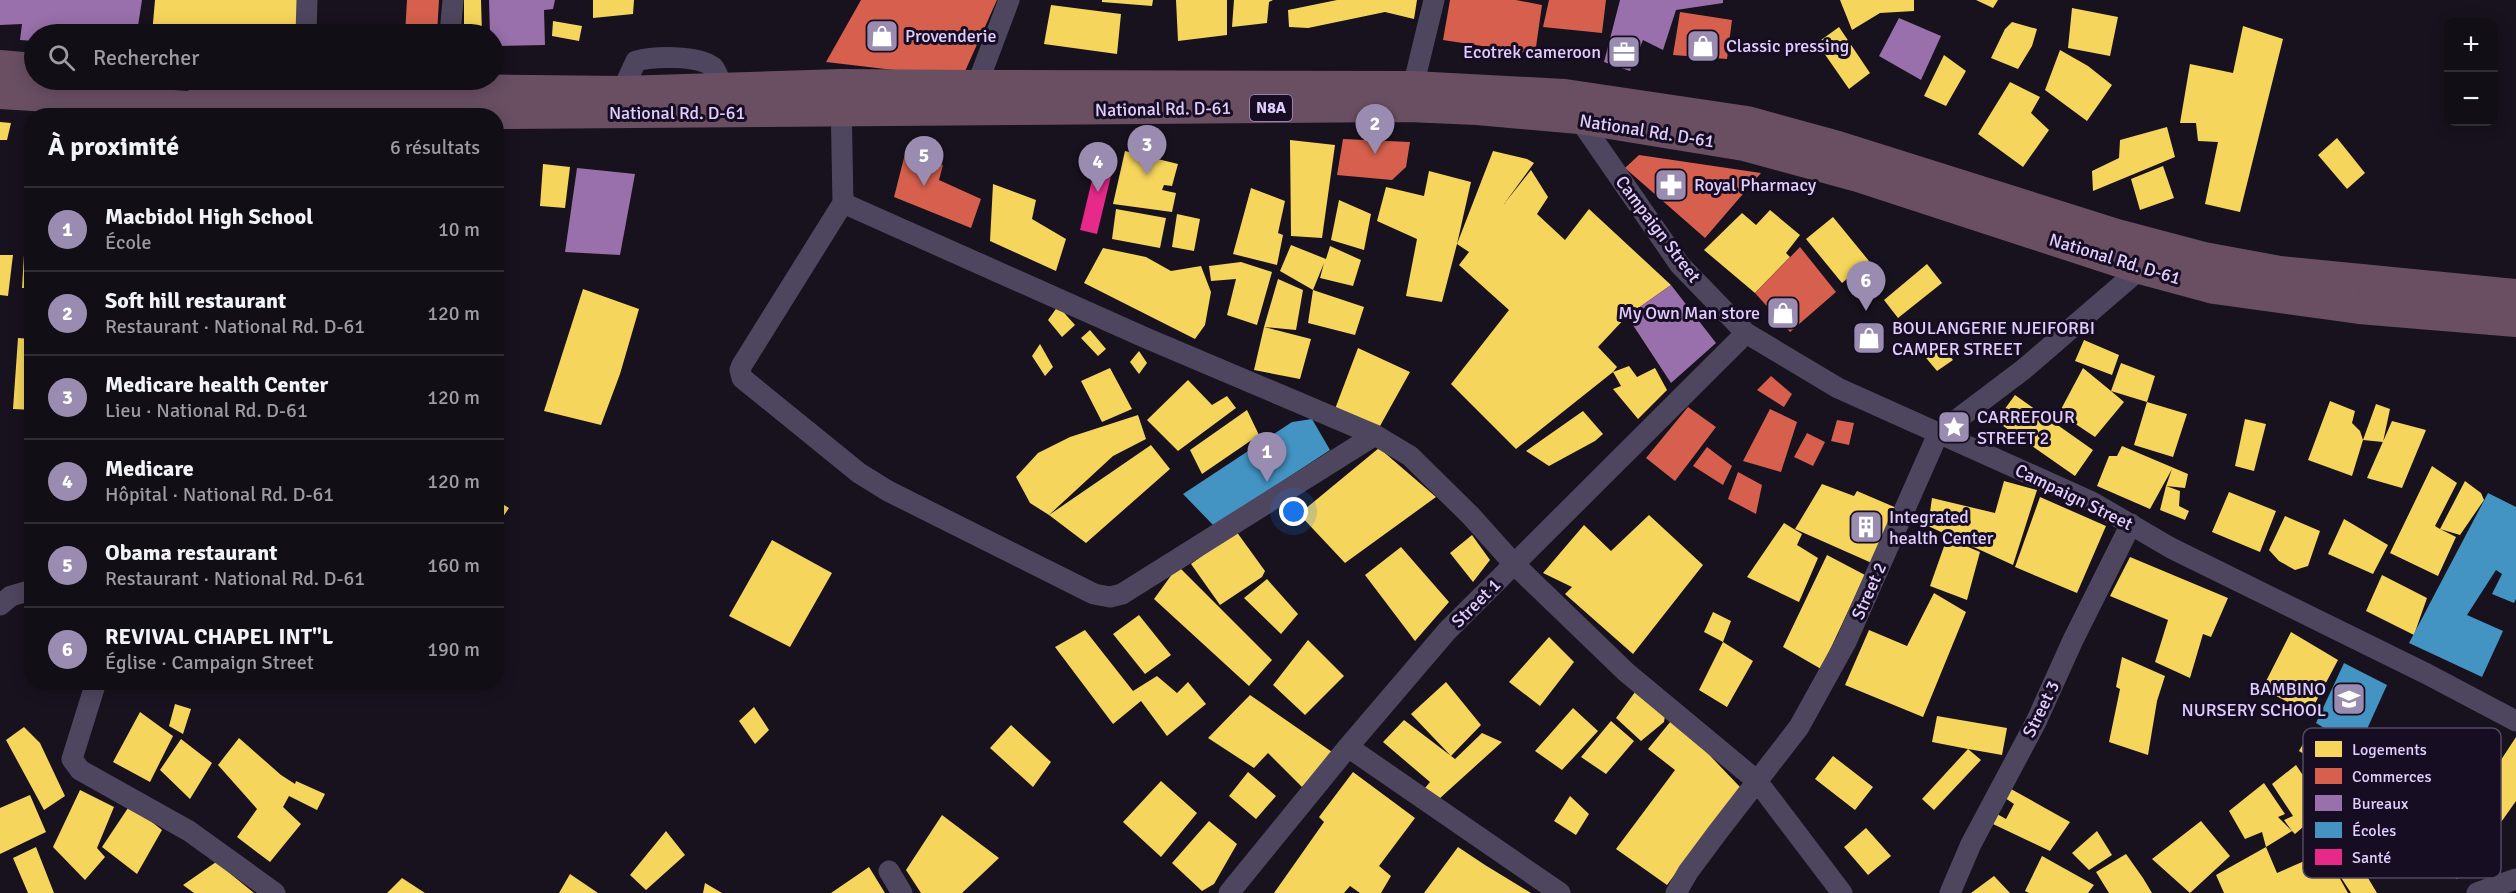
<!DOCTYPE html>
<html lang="fr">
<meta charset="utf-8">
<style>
body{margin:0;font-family:Signika,sans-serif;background:#1e1c23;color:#f1f3f6}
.controls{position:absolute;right:18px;top:18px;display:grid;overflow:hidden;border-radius:12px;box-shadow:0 3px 15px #0003}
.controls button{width:54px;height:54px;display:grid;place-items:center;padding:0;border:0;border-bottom:2px solid #302e35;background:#110e16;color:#f1f3f6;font:30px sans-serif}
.you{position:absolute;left:1294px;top:512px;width:21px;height:21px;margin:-15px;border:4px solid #fff;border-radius:50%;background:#1a73e8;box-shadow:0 0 0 9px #1a73e833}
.badge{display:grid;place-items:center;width:39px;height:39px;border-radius:50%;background:#9a8cb0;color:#fff;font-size:20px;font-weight:700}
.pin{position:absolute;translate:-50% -50px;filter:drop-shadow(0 2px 3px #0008)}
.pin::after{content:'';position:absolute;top:32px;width:21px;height:18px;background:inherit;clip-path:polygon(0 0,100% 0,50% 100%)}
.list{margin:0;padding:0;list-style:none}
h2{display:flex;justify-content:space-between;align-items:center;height:78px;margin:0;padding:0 24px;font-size:26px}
h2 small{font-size:20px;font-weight:400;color:#9c9ca1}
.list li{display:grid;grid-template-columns:39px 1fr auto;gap:18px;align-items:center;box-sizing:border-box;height:84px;padding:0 24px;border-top:2px solid #302e35}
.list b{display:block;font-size:22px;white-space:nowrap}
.list p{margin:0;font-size:20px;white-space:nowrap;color:#9c9ca1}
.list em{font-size:20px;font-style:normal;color:#9c9ca1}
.icon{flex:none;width:33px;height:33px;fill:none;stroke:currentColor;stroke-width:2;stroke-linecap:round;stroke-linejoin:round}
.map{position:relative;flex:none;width:2516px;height:893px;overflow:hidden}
.search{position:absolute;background:#110e16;box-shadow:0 3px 15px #0003;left:24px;top:24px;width:480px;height:66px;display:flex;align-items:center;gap:15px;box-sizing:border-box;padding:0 21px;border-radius:33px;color:#9c9ca1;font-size:22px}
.panel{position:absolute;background:#110e16;box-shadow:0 3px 15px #0003;left:24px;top:108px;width:480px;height:582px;border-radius:24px}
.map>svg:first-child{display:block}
</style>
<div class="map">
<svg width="2516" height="893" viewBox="0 0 2516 893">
<rect width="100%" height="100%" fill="#17121d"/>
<path fill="#f6d55c" d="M155 0H301L299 34H152Z
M464 0H481L482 34H464Z
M593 0H634L633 14 593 18Z
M1102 0H1153L1152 6 1102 2Z
M1176 0H1227V35L1178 41Z
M1234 0H1273L1269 2 1267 23 1232 27Z
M1337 0H1417L1414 19 1385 12 1308 28 1289 27 1288 10Z
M1840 0H1914V11L1880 13 1852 30Z
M1976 0H1998L1993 8Z
M1051 5 1121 14 1117 54 1044 44Z
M2072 8 2118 17 2110 56 2068 48Z
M553 21 582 26 579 41 552 36Z
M2012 22 2037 29 2032 46 2018 69 1991 58 2005 29Z
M2243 26 2283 39 2240 212 2205 204 2218 142 2198 141 2196 123H2180L2190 64 2233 73Z
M1839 27 1870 73 1849 89 1817 43Z
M2060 50 2088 66 2112 85 2087 121 2045 90Z
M1944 55 1966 71 1946 106 1924 96Z
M2010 82 2040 97 2031 113 2049 130 2023 167 1978 134Z
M0 122 11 123 7 140H0Z
M2167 127 2175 157 2093 191 2092 171 2119 158 2120 140Z
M2337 138 2365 173 2347 189 2318 155Z
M1290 140 1335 145 1322 238 1291 236Z
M1125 151 1178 164 1172 186 1164 185 1162 190 1176 193 1172 212 1113 204Z
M1493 151 1527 159 1534 163 1504 204 1531 170 1548 197 1537 214 1565 240 1589 209 1671 285 1627 316 1598 347 1617 367 1613 372 1629 366 1637 377 1655 368 1667 390 1638 419 1613 389 1621 386 1613 372 1516 449 1451 384 1509 310 1459 265 1469 252 1457 244 1442 302 1406 296 1417 239 1377 221 1386 187 1424 196 1429 171 1471 182 1457 244Z
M543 164 570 167 565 208 540 206Z
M2163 166 2174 198 2140 210 2131 179Z
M993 184 1036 200 1032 219 1066 239 1056 271 990 241Z
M28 188H32V288H22Z
M1251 188 1285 201 1278 233 1283 235 1277 265 1233 254Z
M1339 200 1371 214 1364 250 1331 240Z
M1116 209 1166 218 1160 248 1112 239Z
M1770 210 1800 235 1786 253 1790 257 1755 293 1704 250 1742 213 1756 225Z
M1177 214 1200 219 1194 251 1172 247Z
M1833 217 1869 261 1842 283 1806 239Z
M1291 245 1326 259 1330 246 1361 260 1353 286 1320 278 1324 263 1313 290 1364 307 1355 335 1308 323 1313 290 1280 271Z
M1103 248 1146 257 1171 271 1201 266 1211 292 1205 325 1195 339 1084 283Z
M0 255H13L8 296 0 295Z
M1241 262 1272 272 1257 325 1227 315 1236 279 1211 281 1209 266Z
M1927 264 1942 283 1898 318 1884 300Z
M1278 279 1303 290 1296 330 1264 327Z
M583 289 639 309 620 374 601 425 544 411Z
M1058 306 1075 325 1062 337 1048 320Z
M1264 327 1311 339 1300 379 1254 370Z
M1090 330 1106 349 1098 356 1081 338Z
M18 338 32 339V410L13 409Z
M2084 340 2119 355 2112 375 2075 361Z
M1938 341 1953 360 1937 371 1922 353Z
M1040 344 1053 367 1045 376 1032 356Z
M1358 348 1410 372 1375 435 1332 417Z
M1139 351 1147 363 1139 374 1130 362Z
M2121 363 2155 376 2147 402 2187 414 2173 457 2134 445 2147 402 2111 391 2124 402 2095 437 2059 413 2083 368 2111 391Z
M1110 368 1132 409 1102 422 1081 381Z
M1188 380 1212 405 1227 396 1236 408 1178 451 1147 420Z
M2015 395 2093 450 2075 476 1996 421Z
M2330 401 2355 411 2352 423 2360 431 2363 440 2352 476 2308 460Z
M2376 404 2390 409 2383 442 2363 440Z
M1247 410 1259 435 1202 474 1190 450Z
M1583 411 1603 434 1595 441 1549 466 1526 451Z
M1138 415 1146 439 1113 456 1049 515 1030 503 1016 477 1038 453 1070 437Z
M2245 419 2266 424 2254 471 2235 466Z
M2392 421 2426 430 2402 488 2367 478Z
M1151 445 1170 469 1086 543 1049 515Z
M2122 446 2188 474 2185 488 2166 486 2180 491 2179 506 2189 511 2185 520 2160 510 2166 486 2172 469 2150 509 2097 486 2109 456H2117Z
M1379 448 1436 497 1345 563 1299 514Z
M2432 466 2457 483 2435 526 2440 529 2465 481 2481 493 2484 500 2460 535 2440 529 2456 537 2438 576 2390 553Z
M2004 481 2037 490 2013 565 1928 526 1932 498 1995 513Z
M1822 484 1854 496 1857 491 1899 509 1874 564 1795 529Z
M2229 492 2276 511 2260 552 2212 532Z
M2040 497 2106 526 2077 593 2015 567Z
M496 500 509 508 496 527Z
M1649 515 1703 565 1633 654 1565 594 1572 587 1543 573 1584 525 1611 551Z
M2285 516 2320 531 2308 566 2295 570 2279 561 2269 550Z
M2344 519 2388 545 2373 574 2328 554Z
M1784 523 1802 534 1797 545 1818 558 1799 602 1747 577Z
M1236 531 1265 571 1262 577 1220 605 1191 564Z
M1472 535 1490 560 1473 582 1450 553Z
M1947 538 1980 552 1967 600 1930 586Z
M772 540 832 573 790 647 729 616Z
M1401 547 1449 602 1415 641 1365 575Z
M1827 555 1865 575 1821 669 1783 647Z
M2130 557 2228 598 2211 637 2203 634 2190 678 2155 662 2168 620 2110 596Z
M1178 566 1272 660 1249 686 1154 599Z
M2382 575 2427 598 2414 635 2366 611Z
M1267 579 1298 614 1281 634 1244 598Z
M1934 593 1966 612 1923 717 1845 685 1869 630 1907 646Z
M1713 612 1731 621 1723 642 1704 632Z
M1139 615 1171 655 1145 674 1113 634Z
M1085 630 1133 691 1157 676 1177 693 1188 682 1206 704 1167 736 1141 701 1113 724 1055 647Z
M2291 632 2338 660 2310 713 2262 689Z
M1549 637 1574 662 1540 706 1509 682Z
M1308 640 1344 676 1305 715 1273 685Z
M1723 642 1753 661 1727 707 1699 690Z
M2122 657 2165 676 2157 701 2148 755 2109 742 2120 689 2116 687Z
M1446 682 1481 725 1451 756 1411 714Z
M1635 692 1665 716 1664 722 1641 741 1616 718Z
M1250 695 1335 754 1302 787 1268 753 1254 768 1208 738Z
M175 704 191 709 183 734 169 726Z
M754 707 769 730 755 744 739 721Z
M1573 708 1598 731 1562 770 1535 751Z
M140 712 173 736 150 782 113 762Z
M1937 716 2007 728 2002 755 1968 749 1981 760 1934 810 1922 799 1968 749 1932 742Z
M1404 720 1455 759 1482 733 1502 742 1439 799 1425 788 1430 782 1383 742Z
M1611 721 1634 741 1606 774 1581 757Z
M1671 721 1696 741 1740 787 1667 885 1616 849 1675 770 1648 749Z
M1011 725 1051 762 1033 787 990 748Z
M24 727 40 743 65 796 44 810 6 740Z
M2311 730 2353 758 2339 776 2299 751Z
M2516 737V801L2485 845 2457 827Z
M239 738 281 775 295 784 296 781 325 794 317 810 289 796 283 807 301 824 270 862 237 837 257 809 218 765Z
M181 739 212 763 190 799 160 770Z
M1833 756 1873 787 1855 810 1815 779Z
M2296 765 2325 808 2295 834 2292 831 2266 847 2262 832 2245 839 2229 811 2264 783 2285 814 2278 817 2292 831 2284 820 2293 816 2272 784Z
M1248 772 1276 796 1256 819 1229 796Z
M1353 772 1415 818 1379 866 1391 876 1381 893H1360L1350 886 1344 893H1274L1324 822 1319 817Z
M1161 781 1197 813 1161 857 1123 822Z
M2011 789 2070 822 2050 851 1993 824 1997 814 2006 819 2014 804 2005 798Z
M80 790 114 807 97 848 105 857 85 880 53 847Z
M2398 794 2486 852 2457 879 2376 819Z
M30 795 46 832 0 854V808Z
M1570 796 1589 814 1576 835 1554 821Z
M130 805 162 830 137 874 102 847Z
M942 815 999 858 962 893H921L906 870Z
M1209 821 1237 844 1214 884 1202 891 1172 863Z
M2201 821 2230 856 2190 893 2152 859Z
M1866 828 1891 856 1868 875 1844 847Z
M666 831 685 855 646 890 630 875Z
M2097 831 2112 855 2089 870 2072 853Z
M36 847 54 893H28L13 858Z
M1458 847 1485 865 1531 893H1424Z
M2266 847 2277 873 2325 852 2348 893H2224L2216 875Z
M2126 854 2143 878 2152 893H2109L2096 872Z
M2042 856 2094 885 2088 893H2029L2025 891Z
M216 862 254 893H194L183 885Z
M2359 863 2377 893H2351L2340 876Z
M869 867 885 893H831Z
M570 874 598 893H559Z
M1994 876 2010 893H1971Z
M402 878 425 893H387Z
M705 883 722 893H703Z"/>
<path fill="#d6604d" d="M407 0H439L437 34H405Z
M861 0H997L962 78 826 62Z
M1450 0H1516L1542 5 1535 54 1443 40Z
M1549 0H1606L1602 33 1543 27Z
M1680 12 1732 20 1727 59 1673 55Z
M314 28 344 31 343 34H314Z
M1343 139 1410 142 1406 167 1392 180 1337 175Z
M905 154 943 165 939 180 981 199 971 228 894 197Z
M1639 155 1761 173 1705 238 1625 168Z
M1800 247 1836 292 1790 332 1755 293Z
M1771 376 1792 394 1784 407 1757 390Z
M1688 407 1716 427 1675 481 1646 458Z
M1770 409 1797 422 1781 472 1743 461Z
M1837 420 1854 423 1849 445 1831 441Z
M1807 433 1825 442 1813 466 1794 457Z
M1707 447 1732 466 1723 485 1693 466Z
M1738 472 1762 485 1756 514 1728 499Z"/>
<path fill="#9970ab" d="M0 0H142L138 26 97 27 96 34H34V41L20 40 22 24 0 25Z
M489 0H555L553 9 544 10 545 45 494 46V34H490Z
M1620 0H1723V3L1676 10 1663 50 1643 40 1630 71 1604 62Z
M1899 18 1941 36 1921 80 1879 56Z
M577 168 635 174 620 255 565 252Z
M1671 285 1716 343 1671 383 1627 316Z"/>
<path fill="#4393c3" d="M1312 419 1330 450 1214 526 1183 494 1292 422Z
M2488 493 2516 507V599L2514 603 2492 594 2502 574 2496 570 2467 615 2503 631 2482 677 2409 643Z
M2344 663 2387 685 2358 749 2316 723Z"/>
<path fill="#e7298a" d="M1099 151 1116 155 1097 234 1080 230Z"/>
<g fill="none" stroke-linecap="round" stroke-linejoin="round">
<path stroke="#4e465e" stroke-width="21" d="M306 34 307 0
M450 34 453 0
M977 85 1009 0
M622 91 636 61C654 56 698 55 713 67 718 72 720 82 722 89
M841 98 843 203 1146 338 1375 435 1410 456 1471 516 1514 564 1626 672 1757 781 1842 893
M1410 99 1434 0
M1575 113 1680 265 1746 333 1838 388 2092 502 2171 548 2427 674 2516 721
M843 203 742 365 740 370 742 378 859 473 888 491 1094 594 1110 597 1122 594 1375 435
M0 605 11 596 32 590
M96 682 72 759 80 770 189 831 275 893
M1348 747 1560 893
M889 871 902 893
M1229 893 1348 747 1447 631 1746 333
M1676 893 1688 872 1717 833 1799 727 1846 642 1938 434 2024 369 2140 269
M1950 893 1971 844 2036 722 2073 640 2131 524
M2477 893 2516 879"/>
<path stroke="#6a4f63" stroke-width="30" d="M0 65 34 68
M199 80 444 89 622 91 841 84 977 85 1413 86 1565 94 1747 121 1838 146 2117 234 2204 257 2280 271 2516 294
M0 94 314 114 390 115 1408 107 1477 110 1579 119 1744 146 1858 177 2140 269 2214 289 2359 309 2516 322"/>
</g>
<defs>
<g id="shop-square" transform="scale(1.725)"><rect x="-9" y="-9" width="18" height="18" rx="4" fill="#9a8cb0" stroke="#170d22"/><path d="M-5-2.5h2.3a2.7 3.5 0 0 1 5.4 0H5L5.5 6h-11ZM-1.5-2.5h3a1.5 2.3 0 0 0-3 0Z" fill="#fff"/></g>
<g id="office-square" transform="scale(1.725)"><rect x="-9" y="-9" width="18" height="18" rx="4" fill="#9a8cb0" stroke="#170d22"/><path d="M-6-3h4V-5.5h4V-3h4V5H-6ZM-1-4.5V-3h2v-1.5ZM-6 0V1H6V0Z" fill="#fff"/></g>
<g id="pharmacy-square" transform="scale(1.725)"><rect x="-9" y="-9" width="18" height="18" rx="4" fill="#9a8cb0" stroke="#170d22"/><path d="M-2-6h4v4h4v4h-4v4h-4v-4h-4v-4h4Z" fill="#fff"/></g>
<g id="sight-square" transform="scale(1.725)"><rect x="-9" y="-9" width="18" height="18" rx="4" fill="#9a8cb0" stroke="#170d22"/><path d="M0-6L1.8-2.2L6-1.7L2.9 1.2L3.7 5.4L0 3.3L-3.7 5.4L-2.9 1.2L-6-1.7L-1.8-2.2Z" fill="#fff"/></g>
<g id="building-square" transform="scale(1.725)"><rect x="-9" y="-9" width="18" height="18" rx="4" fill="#9a8cb0" stroke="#170d22"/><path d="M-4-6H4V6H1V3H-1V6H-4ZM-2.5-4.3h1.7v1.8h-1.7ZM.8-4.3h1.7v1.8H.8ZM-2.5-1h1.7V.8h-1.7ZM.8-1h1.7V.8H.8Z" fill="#fff"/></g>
<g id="school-square" transform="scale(1.725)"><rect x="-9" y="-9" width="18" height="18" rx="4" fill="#9a8cb0" stroke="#170d22"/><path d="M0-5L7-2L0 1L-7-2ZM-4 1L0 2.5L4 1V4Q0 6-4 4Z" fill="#fff"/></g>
</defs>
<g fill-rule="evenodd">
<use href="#shop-square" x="882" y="36"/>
<use href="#shop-square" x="1703" y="46"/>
<use href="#office-square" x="1624" y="52"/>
<use href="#pharmacy-square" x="1671" y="185"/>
<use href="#shop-square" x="1783" y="313"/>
<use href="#shop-square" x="1869" y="338"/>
<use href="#sight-square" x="1954" y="427"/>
<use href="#building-square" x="1866" y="527"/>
<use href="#school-square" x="2349" y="699"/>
</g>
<g text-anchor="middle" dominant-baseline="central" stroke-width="6" stroke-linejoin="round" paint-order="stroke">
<rect fill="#170d22" stroke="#a494bd" stroke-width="1.5" x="1250" y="95" width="42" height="26" rx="4.5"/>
<g font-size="16" font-weight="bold" fill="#e1ceff">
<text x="1271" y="108">N8A</text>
</g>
<g font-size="18" fill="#e1ceff" stroke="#170d22" text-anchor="start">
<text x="905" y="36">Provenderie</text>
<text x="1726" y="46">Classic pressing</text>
<text x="1601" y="52" text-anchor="end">Ecotrek cameroon</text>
<text x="1694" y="185">Royal Pharmacy</text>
<text x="1760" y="313" text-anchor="end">My Own Man store</text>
<text x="1892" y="328">BOULANGERIE NJEIFORBI<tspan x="1892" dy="21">CAMPER STREET</tspan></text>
<text x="1977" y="417">CARREFOUR<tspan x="1977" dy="21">STREET 2</tspan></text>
<text x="1889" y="517">Integrated<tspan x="1889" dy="21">health Center</tspan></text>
<text x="2326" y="689" text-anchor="end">BAMBINO<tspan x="2326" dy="21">NURSERY SCHOOL</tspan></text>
</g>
<g font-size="18" fill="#e1ceff" stroke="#170d22">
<text transform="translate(1163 109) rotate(-1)">National Rd. D-61</text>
<text x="677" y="113">National Rd. D-61</text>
<text transform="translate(1647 131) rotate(9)">National Rd. D-61</text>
<text transform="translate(1658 229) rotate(53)">Campaign Street</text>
<text transform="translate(2115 259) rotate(17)">National Rd. D-61</text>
<text transform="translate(2074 497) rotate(26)">Campaign Street</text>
<text transform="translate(1869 591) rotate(-66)">Street 2</text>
<text transform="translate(1476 603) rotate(-45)">Street 1</text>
<text transform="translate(2041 709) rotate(-64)">Street 3</text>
</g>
</g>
<rect x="2303" y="728" width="198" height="150" rx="9" fill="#170d22" stroke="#544764" stroke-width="1.5"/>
<rect x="2315" y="741" width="27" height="16" fill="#f6d55c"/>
<rect x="2315" y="768" width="27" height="16" fill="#d6604d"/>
<rect x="2315" y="795" width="27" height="16" fill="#9970ab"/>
<rect x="2315" y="822" width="27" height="16" fill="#4393c3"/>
<rect x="2315" y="849" width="27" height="16" fill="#e7298a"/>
<g font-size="16" fill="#e1ceff">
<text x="2352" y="755">Logements</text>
<text x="2352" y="782">Commerces</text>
<text x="2352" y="809">Bureaux</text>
<text x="2352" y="836">Écoles</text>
<text x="2352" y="863">Santé</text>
</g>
</svg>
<div class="controls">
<button>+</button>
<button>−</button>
</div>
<div class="you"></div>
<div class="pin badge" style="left:1267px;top:482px">1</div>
<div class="pin badge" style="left:1375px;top:154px">2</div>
<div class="pin badge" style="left:1147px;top:175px">3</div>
<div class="pin badge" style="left:1098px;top:192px">4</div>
<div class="pin badge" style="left:924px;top:186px">5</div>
<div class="pin badge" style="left:1866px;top:311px">6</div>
<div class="search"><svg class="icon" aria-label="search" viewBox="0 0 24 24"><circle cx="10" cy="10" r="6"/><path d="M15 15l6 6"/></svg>Rechercher</div>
<section class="panel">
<h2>À proximité<small>6 résultats</small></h2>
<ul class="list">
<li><span class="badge">1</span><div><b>Macbidol High School</b><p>École</p></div><em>10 m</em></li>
<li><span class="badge">2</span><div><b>Soft hill restaurant</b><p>Restaurant · National Rd. D-61</p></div><em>120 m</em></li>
<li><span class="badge">3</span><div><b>Medicare health Center</b><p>Lieu · National Rd. D-61</p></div><em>120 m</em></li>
<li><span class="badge">4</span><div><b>Medicare</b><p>Hôpital · National Rd. D-61</p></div><em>120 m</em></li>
<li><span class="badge">5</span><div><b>Obama restaurant</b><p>Restaurant · National Rd. D-61</p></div><em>160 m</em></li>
<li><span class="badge">6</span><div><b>REVIVAL CHAPEL INT&quot;L</b><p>Église · Campaign Street</p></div><em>190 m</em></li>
</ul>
</section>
</div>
